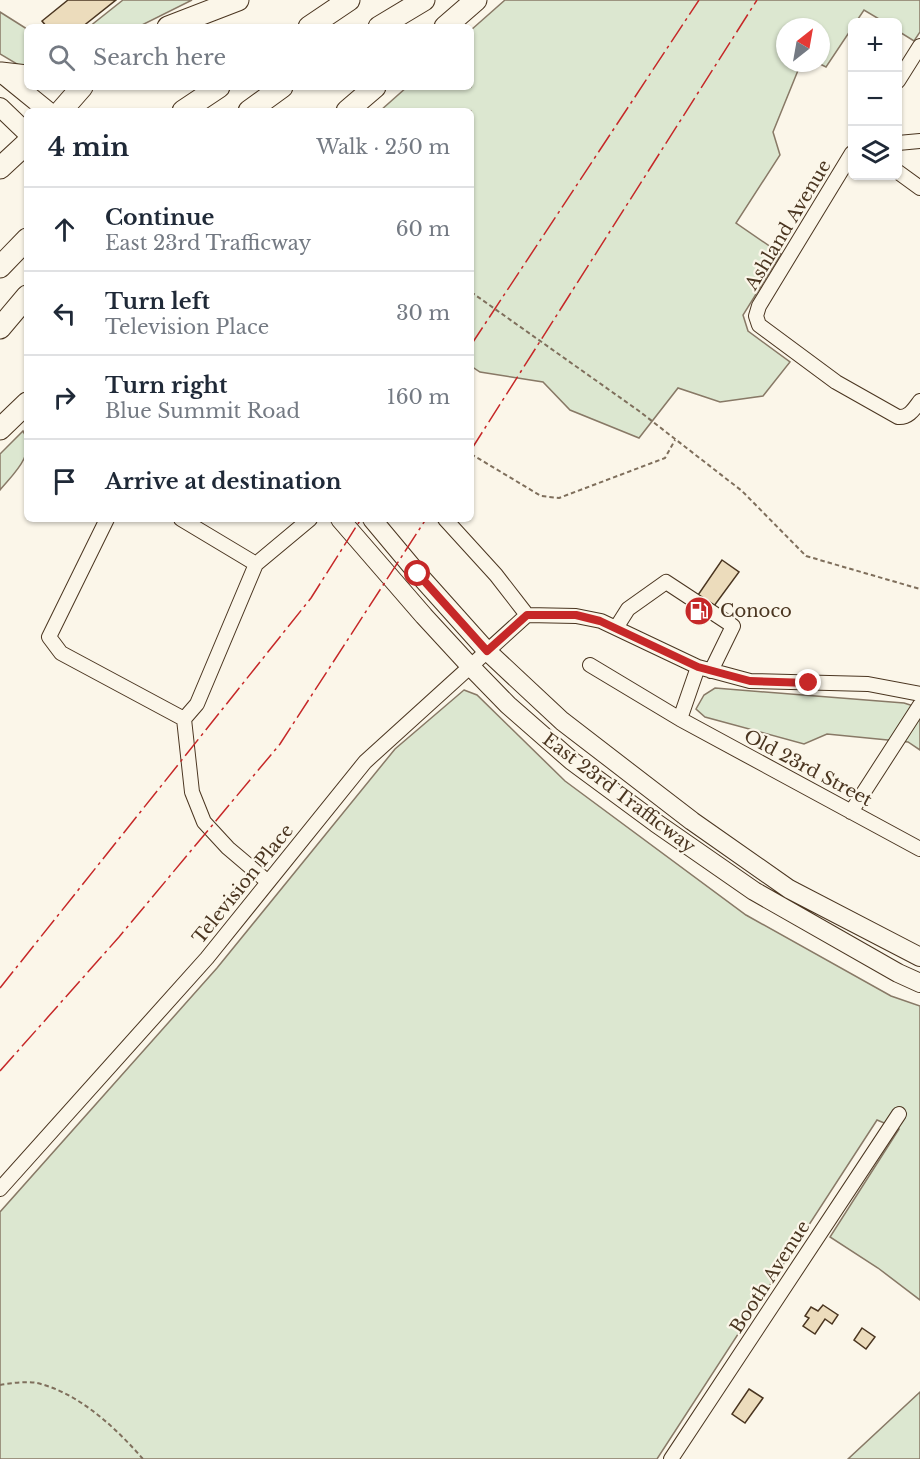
<!DOCTYPE html>
<meta charset="utf-8">
<style>
body{margin:0;font-family:"Libre Baskerville",serif;background:#f6f6f7;color:#1f2937}
.controls{position:absolute;right:18px;top:18px;display:grid;overflow:hidden;border-radius:9px;box-shadow:0 2px 4px #0004}
.controls button{width:54px;height:54px;display:grid;place-items:center;padding:0;border:0;border-bottom:2px solid #e0e1e3;background:#fff;color:#1f2937;font:30px sans-serif}
.compass{position:absolute;left:776px;top:18px;width:54px;height:54px;border-radius:50%;background:#fff;box-shadow:0 2px 4px #0004;rotate:31deg}
.stop{position:absolute;width:18px;height:18px;margin:-14px;border:4px solid #c62828;border-radius:50%;background:#fff}
.stop.end{background:#c62828;border-color:#fff;box-shadow:0 2px 6px #0008}
.list{margin:0;padding:0;list-style:none}
h2{display:flex;justify-content:space-between;align-items:center;height:78px;margin:0;padding:0 24px;font-size:26px}
h2 small{font-size:20px;font-weight:400;color:#747a83}
.list li{display:grid;grid-template-columns:39px 1fr auto;gap:18px;align-items:center;box-sizing:border-box;height:84px;padding:0 24px;border-top:2px solid #e0e1e3}
.list b{display:block;font-size:22px;white-space:nowrap}
.list p{margin:0;font-size:20px;white-space:nowrap;color:#747a83}
.list em{font-size:20px;font-style:normal;color:#747a83}
.icon{flex:none;width:33px;height:33px;fill:none;stroke:currentColor;stroke-width:2;stroke-linecap:round;stroke-linejoin:round}
.map{position:relative;flex:none;width:920px;height:1459px;overflow:hidden}
.search{position:absolute;background:#fff;box-shadow:0 2px 4px #0004;left:24px;top:24px;width:450px;height:66px;display:flex;align-items:center;gap:15px;box-sizing:border-box;padding:0 21px;border-radius:9px;color:#747a83;font-size:22px}
.panel{position:absolute;background:#fff;box-shadow:0 2px 4px #0004;left:24px;top:108px;width:450px;height:414px;border-radius:9px}
.map>svg:first-child{display:block}
</style>
<div class="map">
<svg width="920" height="1459" viewBox="0 0 920 1459">
<rect width="100%" height="100%" fill="#fbf6e9"/>
<path fill="#dce7d0" stroke="#887966" stroke-width="1.5" d="M123 0H192L138 27H89Z
M505 0H920V32L914 41 898 31V22H884L864 10 856 22H852V28L826 67 818 63H821V27H785V63H801L773 132 780 155 736 223 781 254 743 315 748 331 790 362 763 396 720 402 678 388 639 438 570 410 543 382 480 372 471 366V111H380L407 87H471V30Z
M0 12 27 29V70L0 54Z
M23 431C37 454 13 474 0 490V454Z
M715 688 904 703 920 708V750L908 742 827 734 804 744 705 717 696 709 704 695Z
M464 690 477 695 565 781 746 915 891 996 920 1006V1300L878 1268 830 1237 899 1129 877 1120 657 1459H0V1212L217 968 395 749Z
M920 1392V1459H848Z"/>
<path fill="#ecdcbc" stroke="#4a3520" stroke-width="1.5" d="M68 0H116L82 27H47L42 21Z
M722 560 739 572 714 606 698 595Z
M823 1305 838 1315 832 1324 825 1319 815 1334 803 1326 809 1318 805 1316 811 1307 818 1311Z
M862 1328 875 1337 866 1349 854 1340Z
M749 1389 763 1398 745 1423 732 1414Z"/>
<g fill="none" stroke-linecap="round" stroke-linejoin="round">
<g stroke="#4a3520" stroke-width="16">
<path id="minor" d="M898 81 920 46
M898 143 920 141
M852 153 759 306 756 316 759 325 836 382 898 417C909 418 914 409 920 401
M898 172 920 188
M107 519 49 637 61 653 184 719 197 704 256 564 310 519
M181 519 256 564
M445 519 496 575 527 615
M527 615 576 616 601 621 698 667 750 681 868 684 920 694
M616 628 628 609 666 582 733 626 711 671
M590 665 680 719 920 849
M184 719 192 792 204 822 228 848 268 882
M680 719 698 667
M851 812 920 705
M0 1189 207 958 365 762 527 615
M671 1459 899 1114"/>
</g>
<g stroke="#4a3520" stroke-width="20">
<path id="major" d="M0 72 48 111
M0 107 27 133
M340 519 424 616 471 667 508 705 572 761 656 823 754 891 898 973 920 983
M372 519 418 574 487 651 562 721 692 821 789 889 920 957"/>
</g>
<g stroke="#4a3520" stroke-width="23">
<path id="highway" d="M168 27 238 0
M309 27 349 0
M379 27 424 0
M445 27 476 0
M1 73 27 76
M61 111 82 87
M183 111 219 87
M249 111 282 87
M347 111 375 87
M0 168 27 143
M0 267 27 239
M0 328 27 296
M0 429 27 403"/>
</g>
<path stroke="#7f6f5c" stroke-width="2" stroke-dasharray="4.5 3" stroke-linecap="butt" d="M471 292 639 411 742 491 806 556 920 589
M471 454 541 496 559 498 665 458 675 440
M0 1385C11 1383 26 1381 37 1383 79 1393 116 1428 143 1459"/>
<use href="#minor" stroke="#fbf6e9" stroke-width="14"/>
<use href="#major" stroke="#fbf6e9" stroke-width="18"/>
<use href="#highway" stroke="#fbf6e9" stroke-width="21"/>
<path stroke="#c62828" stroke-width="1.5" stroke-dasharray="21 4.5 3 4.5" stroke-linecap="butt" d="M471 345 699 0
M471 450 757 0
M0 988 311 598 361 519
M0 1071 119 937 280 744 426 519"/>
</g>
<g fill="none" stroke-linecap="round" stroke-linejoin="round">
<path stroke="#c62828" stroke-width="8" d="M418 574 487 651 527 615H576L600 621 698 667 750 681 809 683"/>
</g>
<defs>
<g id="fuel-disc" transform="scale(1.5)"><circle r="9.5" fill="#c62828" stroke="#fbf6e9"/><path d="M-5.5-6h7V0h2V4h1.3V-2.5L3-4.5l.8-.8L6-3V5H2.5V1h-1V6h-7ZM-4.2-4.7v3.2H.2V-4.7Z" fill="#fff"/></g>
</defs>
<g fill-rule="evenodd">
<use href="#fuel-disc" x="699" y="611"/>
</g>
<g text-anchor="middle" dominant-baseline="central" stroke-width="4.5" stroke-linejoin="round" paint-order="stroke">
<g font-size="18" fill="#4a3520" stroke="#fbf6e9">
<text transform="translate(788 225) rotate(-59)">Ashland Avenue</text>
<text transform="translate(808 768) rotate(28)">Old 23rd Street</text>
<text transform="translate(619 793) rotate(37)">East 23rd Trafficway</text>
<text transform="translate(243 884) rotate(-51)">Television Place</text>
<text transform="translate(770 1277) rotate(-57)">Booth Avenue</text>
</g>
<g font-size="18" fill="#4a3520" stroke="#fbf6e9" text-anchor="start">
<text x="720" y="611">Conoco</text>
</g>
</g>
</svg>
<div class="controls">
<button>+</button>
<button>−</button>
<button><svg class="icon" aria-label="layers" viewBox="0 0 24 24"><path d="M12 4l9 5-9 5-9-5zM3 14l9 5 9-5"/></svg></button>
</div>
<svg class="compass" viewBox="-18 -18 36 36"><path d="M0-13l5 13h-10z" fill="#e53935"/><path d="M0 13l5-13h-10z" fill="#747a83"/></svg>
<div class="stop" style="left:418px;top:574px"></div>
<div class="stop end" style="left:809px;top:683px"></div>
<div class="search"><svg class="icon" aria-label="search" viewBox="0 0 24 24"><circle cx="10" cy="10" r="6"/><path d="M15 15l6 6"/></svg>Search here</div>
<section class="panel">
<h2>4 min<small>Walk · 250 m</small></h2>
<ul class="list">
<li><svg class="icon" aria-label="ahead" viewBox="0 0 24 24"><path d="M12 20V5M6 11l6-6 6 6"/></svg><div><b>Continue</b><p>East 23rd Trafficway</p></div><em>60 m</em></li>
<li><svg class="icon" aria-label="left" viewBox="0 0 24 24"><path d="M17 20v-9H6M10 6l-5 5 5 5"/></svg><div><b>Turn left</b><p>Television Place</p></div><em>30 m</em></li>
<li><svg class="icon" aria-label="right" viewBox="0 0 24 24"><path d="M7 20v-9h11M14 6l5 5-5 5"/></svg><div><b>Turn right</b><p>Blue Summit Road</p></div><em>160 m</em></li>
<li><svg class="icon" aria-label="arrive" viewBox="0 0 24 24"><path d="M6 21V4h12l-3 4 3 4H6"/></svg><div><b>Arrive at destination</b></div></li>
</ul>
</section>
</div>
